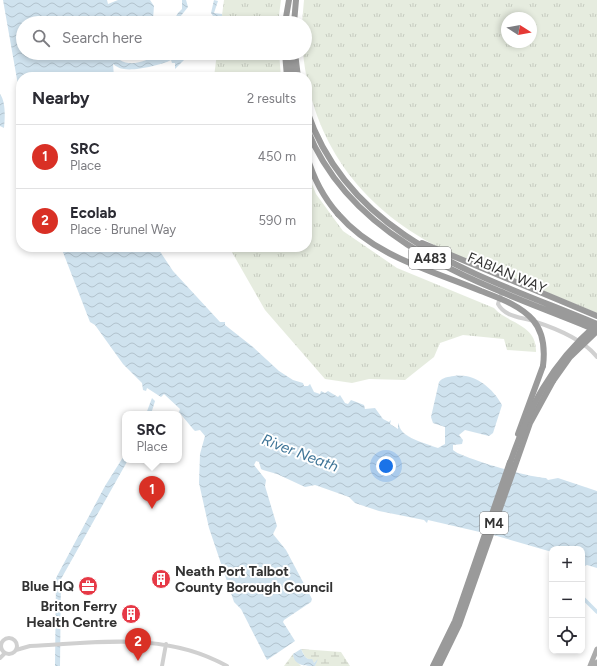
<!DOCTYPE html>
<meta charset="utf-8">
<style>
body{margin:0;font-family:Figtree,sans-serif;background:#f7f7f7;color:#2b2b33}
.controls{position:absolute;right:12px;bottom:12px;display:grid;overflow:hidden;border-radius:8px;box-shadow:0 2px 6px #0003}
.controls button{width:36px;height:36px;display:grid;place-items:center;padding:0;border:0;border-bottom:1px solid #e1e1e2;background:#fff;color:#2b2b33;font:20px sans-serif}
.compass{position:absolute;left:501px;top:12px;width:36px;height:36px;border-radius:50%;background:#fff;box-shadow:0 2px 6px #0003;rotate:101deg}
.you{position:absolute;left:386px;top:466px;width:14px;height:14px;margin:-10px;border:3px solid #fff;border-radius:50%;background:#1a73e8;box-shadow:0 0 0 6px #1a73e833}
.badge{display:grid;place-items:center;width:26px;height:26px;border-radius:50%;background:#d93025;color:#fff;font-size:13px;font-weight:700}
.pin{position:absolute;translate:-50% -33px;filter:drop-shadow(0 1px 2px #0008)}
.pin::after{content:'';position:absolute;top:21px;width:14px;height:12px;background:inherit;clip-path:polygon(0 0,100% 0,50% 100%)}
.popup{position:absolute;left:122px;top:411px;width:60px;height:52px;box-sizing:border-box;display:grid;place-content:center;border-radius:8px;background:#fff;filter:drop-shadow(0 1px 3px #0005);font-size:13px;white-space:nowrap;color:#7c7c81}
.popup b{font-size:15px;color:#2b2b33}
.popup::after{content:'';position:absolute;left:50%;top:100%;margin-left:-8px;border:8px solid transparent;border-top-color:#fff}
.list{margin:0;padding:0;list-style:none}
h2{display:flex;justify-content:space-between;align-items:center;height:52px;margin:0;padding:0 16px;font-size:17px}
h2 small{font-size:13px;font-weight:400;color:#7c7c81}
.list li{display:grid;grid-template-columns:26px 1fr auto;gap:12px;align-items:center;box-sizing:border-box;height:64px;padding:0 16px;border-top:1px solid #e1e1e2}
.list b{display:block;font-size:15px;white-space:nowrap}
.list p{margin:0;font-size:13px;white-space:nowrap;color:#7c7c81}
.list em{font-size:13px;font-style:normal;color:#7c7c81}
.icon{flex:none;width:22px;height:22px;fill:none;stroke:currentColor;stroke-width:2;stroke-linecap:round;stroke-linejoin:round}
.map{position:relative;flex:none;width:597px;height:666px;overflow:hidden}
.search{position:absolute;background:#fff;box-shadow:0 2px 6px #0003;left:16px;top:16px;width:296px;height:44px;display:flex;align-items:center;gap:10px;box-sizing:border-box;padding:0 14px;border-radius:22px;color:#7c7c81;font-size:15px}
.panel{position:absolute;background:#fff;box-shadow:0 2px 6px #0003;left:16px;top:72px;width:296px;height:180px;border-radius:16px}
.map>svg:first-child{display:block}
</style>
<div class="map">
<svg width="597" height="666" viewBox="0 0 597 666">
<defs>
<pattern id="grass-tufts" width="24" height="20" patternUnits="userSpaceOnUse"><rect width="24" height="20" fill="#e6ecdf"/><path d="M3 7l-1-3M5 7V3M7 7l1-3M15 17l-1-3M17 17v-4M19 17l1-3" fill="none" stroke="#c6cbc0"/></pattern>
<pattern id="wetland-marsh" width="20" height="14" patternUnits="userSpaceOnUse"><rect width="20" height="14" fill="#e6ecdf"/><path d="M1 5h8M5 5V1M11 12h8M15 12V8" fill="none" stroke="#c6cbc0"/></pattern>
<pattern id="water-waves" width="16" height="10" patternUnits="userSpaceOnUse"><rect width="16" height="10" fill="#cfe2ee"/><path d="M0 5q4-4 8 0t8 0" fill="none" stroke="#b2c2cd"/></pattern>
</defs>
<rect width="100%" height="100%" fill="#fff"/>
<path fill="url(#grass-tufts)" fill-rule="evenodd" d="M224 0H281L278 23H221Z
M304 0H597V313C564 299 530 285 497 271 477 263 457 256 438 247 359 206 312 141 303 53H305V23H302ZM507 18H531V42H507Z
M217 53H279L281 77H214Z
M307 172 316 194 343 231 397 268 494 308C508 324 537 324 536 352L507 350 504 339 463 335 440 343 434 357 405 380 369 379 352 383 325 379 265 310 229 247H307Z"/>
<path fill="url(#wetland-marsh)" d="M301 649 341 652 350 666H315L316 661 314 663 305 657Z
M293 654 294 658 301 666H284Z"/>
<path fill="url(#water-waves)" d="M3 0H107L108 4 118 0H150L154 6 153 19 147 23H23V53H120V60C132 68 149 59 160 54 165 52 172 53 177 53L178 57 185 59 175 69V63H172L171 60C162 65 135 71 124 69 120 69 116 66 113 64L114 77H21V102Z
M182 0H186L188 7 180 17 179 23H172L178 13 182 9Z
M214 0 218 1 214 13 222 14V17L213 16 211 13Z
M0 94C6 102 5 118 4 128L0 126Z
M61 247H157L173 271 220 322H225V325L253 347 279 371 293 380 303 383 304 386H308L310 384 314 392 320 394 321 391 325 393 328 391 338 397 340 395 345 403 348 404 351 400 364 405 365 409 375 408 383 419 389 422 391 420 390 424 398 429V423C399 424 399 426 400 428 404 438 427 444 438 448L445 444V427L433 423 431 417 439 382C443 377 448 377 454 376 474 373 492 387 502 405L493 433 489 436 465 430 459 435 463 440 462 444 453 445V450C459 457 534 479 546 478L548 480 558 478 597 491V568L587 565 582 567V549H552V552L497 536 428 520 427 523 424 520 379 511 355 503 349 497 315 485 305 487 277 474 263 470 261 469 259 462 256 461 254 465 266 480 265 486 277 526 273 534 286 550 312 599 311 602 284 620 283 622 295 641 267 660 241 609 234 602 209 528 199 483 200 454 205 436 200 430 195 431 193 429 179 412 180 409 164 394 161 397 147 388 146 391 143 390 142 383 123 364 95 325 90 322Z
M152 398 155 401 151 414H146Z
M125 454V460H128L61 579 60 666H55L56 578 105 486Z
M301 649C304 655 305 660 312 659L314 663 318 659 315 666C305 666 294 666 293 654Z"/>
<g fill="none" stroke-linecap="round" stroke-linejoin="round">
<path stroke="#cfe2ee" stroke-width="3.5" d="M582 597 597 612"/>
<path stroke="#d0d0d0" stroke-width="4" d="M502 291 498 304C505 317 521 317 533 321 555 328 583 339 597 357
M1 646a8 8 0 1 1 16 0a8 8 0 1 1-16 0Z
M16 650 30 646C98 643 165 631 227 666
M0 658 5 653
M162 666 166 644"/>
<path stroke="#ababab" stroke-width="5" d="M590 666 597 649
M595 666 597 662"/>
<path stroke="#9a9a9a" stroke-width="6" d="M285 23 289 0
M294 23 296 0
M285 53 287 77
M289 53 292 77
M295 53 298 77
M307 111C351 241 483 276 597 324
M307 129C354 248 488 285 596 330
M307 156C313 177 324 198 338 214
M422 243 597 316
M518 434 543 366
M433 666 455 621 510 462
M439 666 459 625 530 423 553 381"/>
<path stroke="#9a9a9a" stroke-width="6" d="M338 214C375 257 431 270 481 291 499 298 520 305 533 320 544 333 545 350 543 366
M553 381 570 357 597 331
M509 466C529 407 550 365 597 324"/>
</g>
<defs>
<g id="building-disc" transform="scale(1)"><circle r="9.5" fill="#e63946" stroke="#fff"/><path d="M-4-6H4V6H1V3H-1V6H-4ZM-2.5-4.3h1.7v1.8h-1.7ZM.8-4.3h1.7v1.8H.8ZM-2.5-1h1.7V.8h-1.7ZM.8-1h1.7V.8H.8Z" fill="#fff"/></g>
<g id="office-disc" transform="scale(1)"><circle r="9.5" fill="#e63946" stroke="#fff"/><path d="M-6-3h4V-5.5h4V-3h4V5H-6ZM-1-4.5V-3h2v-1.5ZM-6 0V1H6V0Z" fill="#fff"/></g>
</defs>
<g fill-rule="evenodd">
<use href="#building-disc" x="161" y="579"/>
<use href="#office-disc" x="88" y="586"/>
<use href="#building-disc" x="131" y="614"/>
</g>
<g text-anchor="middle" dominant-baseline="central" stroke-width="4" stroke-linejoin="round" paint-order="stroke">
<g fill="#fff" stroke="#707070" stroke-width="1">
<rect x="409" y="247" width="42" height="22" rx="3"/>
<rect x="480" y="512" width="28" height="22" rx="3"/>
</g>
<g font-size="13" font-weight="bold" fill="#333">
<text x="430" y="258">A483</text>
<text x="494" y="523">M4</text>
</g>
<g font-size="14" fill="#333" stroke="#fff">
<text transform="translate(507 273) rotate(23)">FABIAN WAY</text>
</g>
<g font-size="14" font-weight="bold" fill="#333" stroke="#fff" text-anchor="end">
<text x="175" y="571" text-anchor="start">Neath Port Talbot<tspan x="175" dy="16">County Borough Council</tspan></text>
<text x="74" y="586">Blue HQ</text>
<text x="117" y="606">Briton Ferry<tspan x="117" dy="16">Health Centre</tspan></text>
</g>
<g font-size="15" font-style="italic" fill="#3f7597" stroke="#fff">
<text transform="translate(300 453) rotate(21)">River Neath</text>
</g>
</g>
</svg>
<div class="controls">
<button>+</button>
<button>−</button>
<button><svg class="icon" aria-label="locate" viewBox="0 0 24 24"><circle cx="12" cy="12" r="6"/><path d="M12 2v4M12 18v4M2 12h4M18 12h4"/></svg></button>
</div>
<svg class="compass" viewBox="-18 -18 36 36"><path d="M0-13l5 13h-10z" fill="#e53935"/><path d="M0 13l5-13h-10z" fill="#7c7c81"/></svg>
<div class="you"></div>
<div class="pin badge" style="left:152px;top:509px">1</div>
<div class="popup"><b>SRC</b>Place</div>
<div class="pin badge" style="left:138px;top:661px">2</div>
<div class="search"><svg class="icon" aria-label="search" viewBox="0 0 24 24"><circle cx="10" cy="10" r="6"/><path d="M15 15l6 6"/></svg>Search here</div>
<section class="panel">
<h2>Nearby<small>2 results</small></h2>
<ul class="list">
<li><span class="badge">1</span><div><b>SRC</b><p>Place</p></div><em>450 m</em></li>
<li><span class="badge">2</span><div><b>Ecolab</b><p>Place · Brunel Way</p></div><em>590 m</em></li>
</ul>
</section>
</div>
